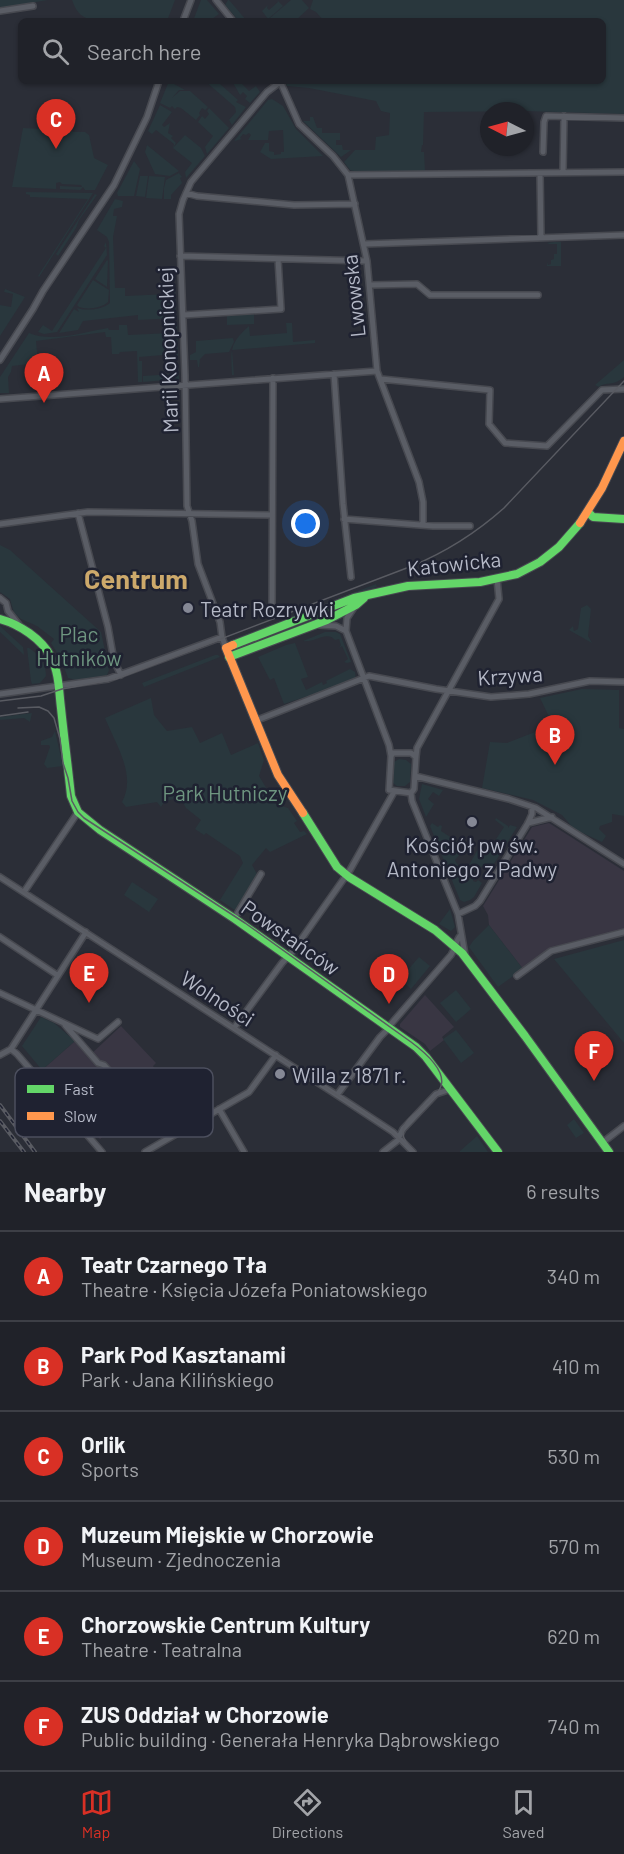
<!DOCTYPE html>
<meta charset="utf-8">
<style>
body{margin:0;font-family:Barlow,sans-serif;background:#282a31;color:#f1f3f6}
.compass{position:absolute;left:480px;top:102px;width:54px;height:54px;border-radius:50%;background:#202229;box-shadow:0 2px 4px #0004;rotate:276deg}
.you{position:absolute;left:306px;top:524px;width:21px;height:21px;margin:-15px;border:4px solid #fff;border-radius:50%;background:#1a73e8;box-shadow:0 0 0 9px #1a73e833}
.badge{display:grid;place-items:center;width:39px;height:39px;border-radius:50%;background:#d93025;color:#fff;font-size:20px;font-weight:700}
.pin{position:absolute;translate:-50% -50px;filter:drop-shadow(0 2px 3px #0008)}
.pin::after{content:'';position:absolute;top:32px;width:21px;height:18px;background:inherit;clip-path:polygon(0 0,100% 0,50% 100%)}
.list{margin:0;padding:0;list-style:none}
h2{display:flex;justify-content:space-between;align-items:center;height:78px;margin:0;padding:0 24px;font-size:26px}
h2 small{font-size:20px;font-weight:400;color:#a2a4a8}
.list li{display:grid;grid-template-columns:39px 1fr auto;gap:18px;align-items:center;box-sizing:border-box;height:90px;padding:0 24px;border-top:2px solid #3d3f46}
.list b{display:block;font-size:22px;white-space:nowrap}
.list p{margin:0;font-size:20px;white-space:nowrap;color:#a2a4a8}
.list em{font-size:20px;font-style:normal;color:#a2a4a8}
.icon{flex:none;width:33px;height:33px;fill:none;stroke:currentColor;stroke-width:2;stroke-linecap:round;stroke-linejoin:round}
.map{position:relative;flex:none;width:624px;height:1152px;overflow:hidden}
.search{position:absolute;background:#202229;box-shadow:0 2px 4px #0004;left:18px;right:18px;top:18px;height:66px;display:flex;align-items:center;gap:15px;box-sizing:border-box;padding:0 21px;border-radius:9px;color:#a2a4a8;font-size:22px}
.sheet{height:618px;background:#202229}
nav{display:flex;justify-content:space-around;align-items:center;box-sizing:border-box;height:84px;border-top:2px solid #3d3f46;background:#202229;font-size:16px;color:#a2a4a8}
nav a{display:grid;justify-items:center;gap:3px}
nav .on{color:#d93025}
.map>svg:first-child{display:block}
</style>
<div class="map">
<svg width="624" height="1152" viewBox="0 0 624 1152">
<rect width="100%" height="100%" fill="#2b2e37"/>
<path fill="#393643" d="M549 823 624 871V929L551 948 523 969 489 925 488 915 483 906 532 827Z
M425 995 454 1027 442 1037 444 1040 430 1051 425 1044 400 1027V1024Z
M121 1026 156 1063 153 1066 165 1083 100 1139 42 1070 75 1041 89 1056Z"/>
<path fill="#29373d" d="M0 0H48L0 8Z
M72 0H175L167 21C151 21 97 24 86 18 78 14 75 8 72 0Z
M201 0H207L219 14 209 21H193Z
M228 0H229L247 21H239L225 5Z
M277 0 283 6 268 19 262 11 268 5 267 8 269 10 278 2Z
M291 0H302L309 8 295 21H272L270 18Z
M313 0H624V114L525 111 424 112 423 145H422L421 152H424L425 171 357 172 350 170 344 162 355 150H375L376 137 389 135 390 113 381 111 376 101 309 88 287 86 285 81H603V21H324L316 12 310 9Z
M169 81H175L174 84 185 90H179L172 98 180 91H190L208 107 205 110 202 108 199 113 200 115 196 120 181 108 177 107 175 109 172 106 170 108 160 103Z
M205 81H219V83L238 100 236 102 246 107 232 125 229 120 236 112 235 107Z
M232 81H239L249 91 256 86 260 92 250 103 245 99 247 96 243 92 240 95Z
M272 99 283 106 296 129 323 156 271 159 260 152 265 143H269V151L274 152V155L281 154V152H284L283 130 269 131 268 140H248L251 135 249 133 246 135 243 134 240 138 242 139 234 141 268 100Z
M160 105 172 112 162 125 164 127 170 123 168 133 173 136 171 138 176 143 173 148 174 144 156 130 152 134 148 131Z
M209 108 229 128 207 154 205 147 213 136 198 122 202 116 205 119 209 114 207 111Z
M310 117H313L317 128H322V133H340V140H336V145H342L343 150H351L341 157 303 121H310Z
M23 128 64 130V128H71L73 132H85L89 135 94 158 108 165 95 190H85L83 187 80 190 60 189V186L82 187 81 185 62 184 60 182 56 183V189L12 187Z
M185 135 201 148 205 156 186 178 185 172 192 163 173 148Z
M147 145 179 171 170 176 155 174 145 152Z
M134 161 140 169 134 196H118L117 193Z
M179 173 182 177 180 178 182 183 171 195V199H164V188L166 180Z
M140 176H148L145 197 136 196Z
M149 176 165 177 162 199 146 198Z
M26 192 93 193 39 277 38 276 88 199 30 197V195L26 194Z
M95 194 97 195 79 220 76 228 58 256 56 254Z
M115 199 123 201 122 207 114 209 113 216H117L113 237 115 288H125V296L169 294V284L175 283 176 318 138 320V315L83 321 78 330 59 333 74 309 79 312 77 308C86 311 102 310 110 303L109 242 107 237 97 230Z
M106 242 107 255 57 332 44 334 38 332 43 325 52 331 106 248 104 246Z
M554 242H561V266H547V262L548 265 551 264V260L554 259V254H557V244H549L547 243Z
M107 260 108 261 107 287 95 279Z
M93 280 109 290 108 302C102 308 87 310 79 307L77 305Z
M5 289 25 297 0 336V305L11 307 13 294 4 292Z
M254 314V324L227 325V316Z
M171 323 177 325 178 357 164 358 163 355 139 357V361H142V382H138L137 351 120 352 119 354H112L111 337H106L105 332 36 341 38 363 12 366 11 372 8 377 9 393H0V377L29 333C53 343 84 332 108 328L109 330H119V325H127L128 335 171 333Z
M286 323H292L293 342 315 340V343L232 350 234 375H232C231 350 229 344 249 326L250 336 287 333Z
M233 338 234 342 229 352 205 354 200 359 199 367H198L197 360H190V355L196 352V341Z
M624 360V377C613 387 606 381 599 387L595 385Z
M172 365H178L179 379 143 382V376L173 374Z
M0 545 10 550 101 632 109 670 107 675 76 680 68 678 61 659 51 643 54 639 37 626 21 619 14 613 10 599 0 592Z
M376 584 377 587 268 628 233 639Z
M355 601 325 617 237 650Z
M587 605 591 609 588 636 592 643 569 630 573 626 574 631 578 629 581 608Z
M0 626 23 647 24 655 0 632Z
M325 632H336L340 634 351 662 347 663 344 662 348 659 342 646 339 648 341 645 339 639 335 640C327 630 315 643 303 641Z
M295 643 308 677 301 679 306 690 322 682 323 685 327 683 326 681 350 669 355 672 356 680 284 704 274 678 270 680 258 657 286 645Z
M27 648H29C39 654 46 664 46 676L40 683 32 684 31 681Z
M215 655H218L220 657 144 687 142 683Z
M582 689 619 690V728L624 729V816L612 814V822L600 826 599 829 606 836 602 842 574 829 562 815 533 800 482 788 490 742 507 743 553 725 540 698Z
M151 698 154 715 167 731 192 727 200 743 222 733 231 755 258 743 264 760 259 776 276 804 288 808 297 821 294 823 300 832 304 831 307 834 270 852 266 848 252 865 258 876 236 911 220 900 243 863 240 856 206 833 204 835 195 829 201 820 186 808 180 797 164 802 161 807 157 802 126 807 122 802C137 775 115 743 105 718Z
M32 713 30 722 24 718 0 720V717Z
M55 731 63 766 47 768 44 764 50 747 49 745H41V741L52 737Z
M399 759 406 760 411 764 410 782 405 786H397L393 783 394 762Z
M422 784 443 790 439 796 433 792 428 799 434 804 426 817 419 799Z
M496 818 508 826V828L510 825 517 827 485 878 482 876 487 869 482 866 477 873 473 871 475 868 469 865 478 849 487 853 504 827 495 820Z
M432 823 438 827 440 825 442 826 441 831 458 842 462 841 456 852 460 854 455 860 457 864 474 877 473 881 476 882 478 880 482 883 474 897 470 900 464 902 460 900 430 826Z
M132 882 158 899 149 912 124 895Z
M450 909 455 927 451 931 439 924Z
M489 925 523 969 498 987 469 947 473 941Z
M624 940V1043L554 959Z
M419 957 430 966 411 989 400 979Z
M456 990 471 1009 456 1022 440 1003Z
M41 1017 54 1023 75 1041 42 1070 22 1046Z
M456 1030 474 1053 461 1063 443 1039Z
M574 1119 584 1133 576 1138 567 1125Z
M477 1136 488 1152H460V1151Z"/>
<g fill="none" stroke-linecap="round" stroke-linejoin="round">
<g stroke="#474950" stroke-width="8">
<path id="street" d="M216 0 233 21
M0 11 33 6
M183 21 191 0
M280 81 299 124 333 156 348 175 367 261 377 371 419 482 423 502V524
M543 152 544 122 546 116 624 118
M563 172 564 116
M540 173 541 238
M348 175 624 172
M186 193 197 196 294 205 355 204
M364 244 624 235
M180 256 367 261
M370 285 417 284 430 295H538
M183 315 281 309 278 259
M0 360 33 309 43 291 114 185 147 117 159 81
M334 374 343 504 351 577
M381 379 490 390 489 424 505 443 547 446 602 390 624 389
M0 399 377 371
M78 513 108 627 114 661 121 675
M344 519 433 526H470
M0 524 88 512 272 515
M0 598 6 603 8 611 20 626
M353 609 347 618 346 631 389 745 391 756
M272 615 273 378
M319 625 336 626 346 631
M226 648 222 637 220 622 198 564 192 521 187 506 185 375 179 214 183 200 191 182 267 92 280 82
M0 694 108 679 222 637
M260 719 369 676 436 689 491 697 529 694 590 681 624 682
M393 753H411L416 757 414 789 411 793 389 790 391 756Z
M416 757 417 748 499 599 497 579
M415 776 509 799 536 808 624 864
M411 793 412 801 458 914 465 955
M528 823 552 817
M0 877 346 1101 393 1132 413 1152
M24 892 78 812
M237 914 261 874
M458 914 475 906 480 901 528 823 532 814V807
M0 937 57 975
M517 976 551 951 624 932
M0 993 98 1039 118 1022
M391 1024 451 955C456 948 455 941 461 935
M65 1025 98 1063 104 1065 130 1095
M234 1028 282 963 293 951 350 870 394 792
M11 1049 17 1054 102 1152
M0 1055 11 1049 86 932
M337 1095 380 1037 387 1030
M219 1109 244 1152
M602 1143 624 1126
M145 1152 249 1092 276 1055
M383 1152 397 1141 403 1129 436 1094 451 1089"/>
</g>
<g stroke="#474950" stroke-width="10">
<path id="fast" d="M589 513 593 517 624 519
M0 619C19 624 42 639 51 657 59 672 59 692 61 708 64 737 68 767 71 796L78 812 100 830 235 919 416 1047 426 1057 498 1152
M233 645 354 598 408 586 480 582 517 574 540 562 559 547 580 523
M229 657 327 620 356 605 364 598
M303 813 337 867 349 877 435 930 462 953 525 1036 609 1152"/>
</g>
<g stroke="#474950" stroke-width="10">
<path id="slow" d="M580 523 602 488 624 441
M233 645 226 648 278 775 303 813"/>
</g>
<use href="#street" stroke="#5a5d65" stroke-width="5"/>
<use href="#fast" stroke="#63d668" stroke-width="8"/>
<use href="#slow" stroke="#ff974d" stroke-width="8"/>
<path stroke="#595b62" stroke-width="1.5" d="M0 701 41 696 62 689 116 679 412 566C446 552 476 533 504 508L624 381
M18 708 39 707 48 711 54 718 60 739 63 763 68 778 72 801 78 812 84 818 245 923 411 1042C485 1097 402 1103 403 1133 403 1141 410 1146 415 1152
M0 716 28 712
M0 876 389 1129 405 1145"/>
<g stroke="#595b62" stroke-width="4">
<path id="rail" d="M0 1105 35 1152
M0 1121 24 1152"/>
</g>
<use href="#rail" stroke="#1f2231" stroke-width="1.5" stroke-dasharray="4.5" stroke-linecap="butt"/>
</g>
<g fill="#858895" stroke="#1f2231" stroke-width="2">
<circle cx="188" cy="608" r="6"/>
<circle cx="472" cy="822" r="6"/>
<circle cx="280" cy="1074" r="6"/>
</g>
<g text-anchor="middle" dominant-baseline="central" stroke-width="5" stroke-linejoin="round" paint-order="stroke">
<g font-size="21" fill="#b5b9c7" stroke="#1f2231">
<text transform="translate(353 296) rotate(-96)">Lwowska</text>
<text transform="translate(167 350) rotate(-92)">Marii Konopnickiej</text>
<text transform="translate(454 563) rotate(-6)">Katowicka</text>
<text transform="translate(510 675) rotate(-4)">Krzywa</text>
<text transform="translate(291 937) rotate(35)">Powstańców</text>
<text transform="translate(218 998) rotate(33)">Wolności</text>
</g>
<g font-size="21" fill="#b5b9c7" stroke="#1f2231" text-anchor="start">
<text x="200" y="608">Teatr Rozrywki</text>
<text x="472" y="844" text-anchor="middle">Kościół pw św.<tspan x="472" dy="24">Antoniego z Padwy</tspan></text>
<text x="292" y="1074">Willa z 1871 r.</text>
</g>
<g font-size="21" fill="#6e9680" stroke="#1f2231">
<text x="79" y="633">Plac<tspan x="79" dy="24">Hutników</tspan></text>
<text x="225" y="792">Park Hutniczy</text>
</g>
<g font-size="27" font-weight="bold" fill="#cda96b" stroke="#1f2231">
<text x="136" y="578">Centrum</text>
</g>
</g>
<rect x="15" y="1068" width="198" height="69" rx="9" fill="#1f2231" stroke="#4c4f5e" stroke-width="1.5"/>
<rect x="27" y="1085" width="27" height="8" fill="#63d668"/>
<rect x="27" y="1112" width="27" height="8" fill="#ff974d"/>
<g font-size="16" fill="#b5b9c7">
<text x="64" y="1095">Fast</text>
<text x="64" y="1122">Slow</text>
</g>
</svg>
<svg class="compass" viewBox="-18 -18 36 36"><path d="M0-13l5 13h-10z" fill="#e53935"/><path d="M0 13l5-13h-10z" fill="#a2a4a8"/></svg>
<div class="you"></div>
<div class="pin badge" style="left:44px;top:403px">A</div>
<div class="pin badge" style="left:555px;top:765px">B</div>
<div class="pin badge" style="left:56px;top:149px">C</div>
<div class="pin badge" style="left:389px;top:1004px">D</div>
<div class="pin badge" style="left:89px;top:1003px">E</div>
<div class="pin badge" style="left:594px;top:1081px">F</div>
<div class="search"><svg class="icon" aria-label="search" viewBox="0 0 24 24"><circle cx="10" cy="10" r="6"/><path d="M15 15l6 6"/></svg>Search here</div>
</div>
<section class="sheet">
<h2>Nearby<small>6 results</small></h2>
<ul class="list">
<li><span class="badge">A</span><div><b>Teatr Czarnego Tła</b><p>Theatre · Księcia Józefa Poniatowskiego</p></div><em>340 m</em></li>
<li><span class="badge">B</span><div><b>Park Pod Kasztanami</b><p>Park · Jana Kilińskiego</p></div><em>410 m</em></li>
<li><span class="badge">C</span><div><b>Orlik</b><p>Sports</p></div><em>530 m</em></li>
<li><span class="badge">D</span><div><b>Muzeum Miejskie w Chorzowie</b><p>Museum · Zjednoczenia</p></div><em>570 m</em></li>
<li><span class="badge">E</span><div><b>Chorzowskie Centrum Kultury</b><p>Theatre · Teatralna</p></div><em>620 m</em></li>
<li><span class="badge">F</span><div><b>ZUS Oddział w Chorzowie</b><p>Public building · Generała Henryka Dąbrowskiego</p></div><em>740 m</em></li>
</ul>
</section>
<nav>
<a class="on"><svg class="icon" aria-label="map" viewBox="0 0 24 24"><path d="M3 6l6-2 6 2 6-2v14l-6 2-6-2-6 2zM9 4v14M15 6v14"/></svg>Map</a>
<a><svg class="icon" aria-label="directions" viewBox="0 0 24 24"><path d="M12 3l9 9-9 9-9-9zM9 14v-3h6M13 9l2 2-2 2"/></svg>Directions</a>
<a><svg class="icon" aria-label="saved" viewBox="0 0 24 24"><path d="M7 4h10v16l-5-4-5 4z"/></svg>Saved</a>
</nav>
